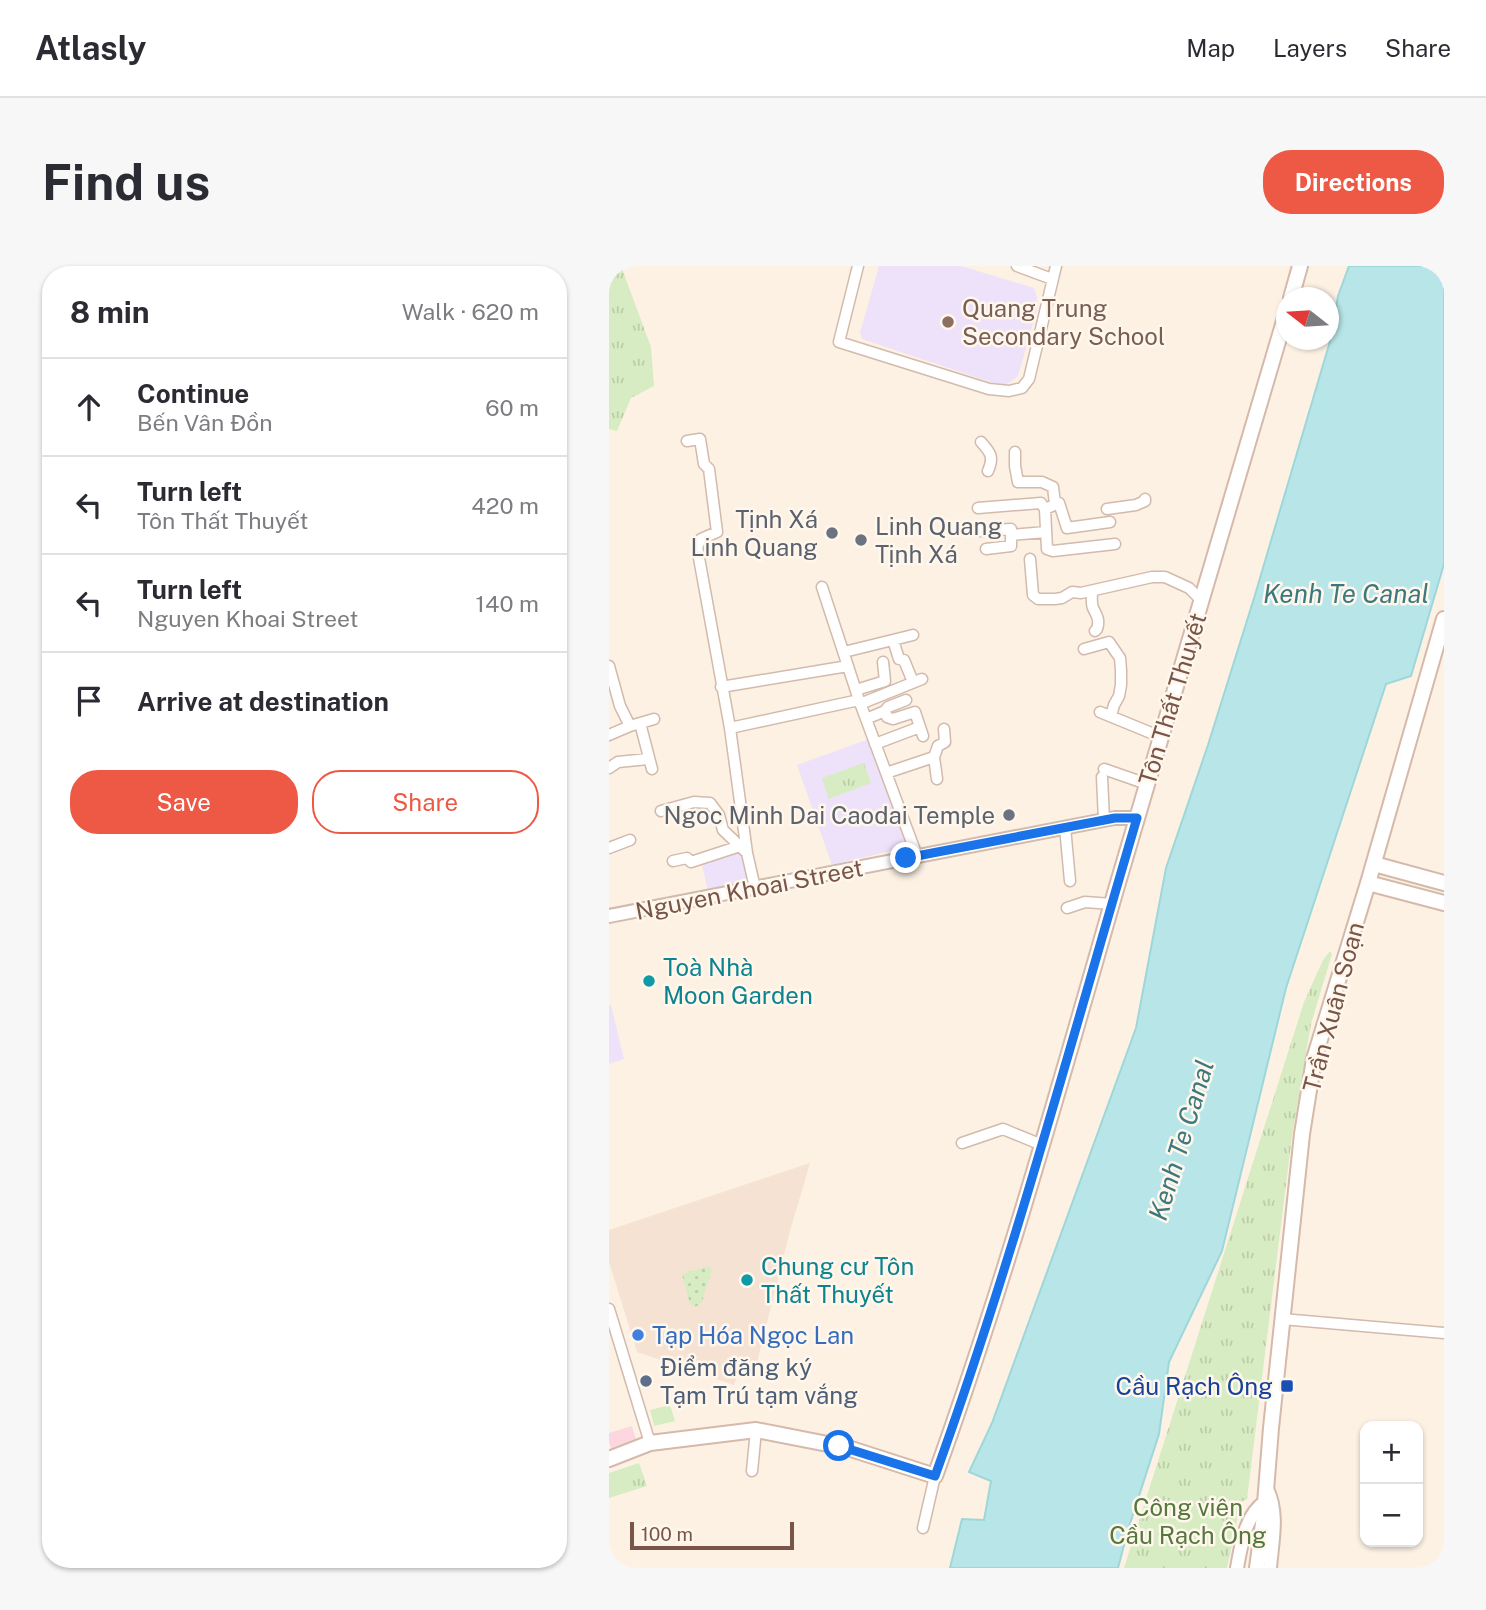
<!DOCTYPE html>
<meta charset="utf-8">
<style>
body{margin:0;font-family:"Public Sans",sans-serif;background:#f7f7f7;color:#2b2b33}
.controls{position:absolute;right:21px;bottom:21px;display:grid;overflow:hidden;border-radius:14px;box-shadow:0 2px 5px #0004}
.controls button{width:63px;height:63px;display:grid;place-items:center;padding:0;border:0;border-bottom:2px solid #e1e1e2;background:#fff;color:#2b2b33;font:35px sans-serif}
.compass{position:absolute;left:667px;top:21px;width:63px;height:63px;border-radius:50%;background:#fff;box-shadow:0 2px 5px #0004;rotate:287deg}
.scale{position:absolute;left:21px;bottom:18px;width:164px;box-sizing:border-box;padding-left:7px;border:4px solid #785548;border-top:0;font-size:19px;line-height:24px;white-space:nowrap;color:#785548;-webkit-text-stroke:5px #fff6ec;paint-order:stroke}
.stop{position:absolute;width:21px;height:21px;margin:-16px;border:5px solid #1a73e8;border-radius:50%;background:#fff}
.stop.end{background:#1a73e8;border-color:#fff;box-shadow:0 2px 7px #0008}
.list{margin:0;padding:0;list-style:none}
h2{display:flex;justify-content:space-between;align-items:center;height:91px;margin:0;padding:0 28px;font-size:30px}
h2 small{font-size:23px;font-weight:400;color:#7c7c81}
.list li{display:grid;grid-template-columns:46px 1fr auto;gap:21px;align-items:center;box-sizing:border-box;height:98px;padding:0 28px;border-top:2px solid #e1e1e2}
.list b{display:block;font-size:26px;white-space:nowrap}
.list p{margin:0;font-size:23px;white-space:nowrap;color:#7c7c81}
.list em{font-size:23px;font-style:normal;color:#7c7c81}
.actions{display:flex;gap:14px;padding:21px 28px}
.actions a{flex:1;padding:16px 0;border:2px solid #ed5944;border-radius:28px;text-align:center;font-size:24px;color:#ed5944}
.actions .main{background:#ed5944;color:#fff}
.icon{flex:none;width:38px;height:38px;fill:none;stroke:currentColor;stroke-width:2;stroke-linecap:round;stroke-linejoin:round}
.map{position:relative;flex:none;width:835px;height:1302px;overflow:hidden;border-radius:28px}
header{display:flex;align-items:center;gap:42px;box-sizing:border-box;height:98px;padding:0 35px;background:#fff;border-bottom:2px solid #e1e1e2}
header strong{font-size:33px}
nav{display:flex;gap:38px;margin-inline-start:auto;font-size:24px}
.intro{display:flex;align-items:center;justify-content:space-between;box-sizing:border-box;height:168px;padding:0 42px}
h1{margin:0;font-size:49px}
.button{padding:18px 32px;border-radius:28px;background:#ed5944;color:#fff;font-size:24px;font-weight:700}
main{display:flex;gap:42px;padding:0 42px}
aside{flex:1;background:#fff;border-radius:28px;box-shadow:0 2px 5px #0004}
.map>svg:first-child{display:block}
</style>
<header>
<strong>Atlasly</strong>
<nav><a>Map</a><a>Layers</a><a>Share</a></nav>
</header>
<div class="intro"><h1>Find us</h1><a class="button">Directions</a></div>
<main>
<aside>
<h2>8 min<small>Walk · 620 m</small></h2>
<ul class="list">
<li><svg class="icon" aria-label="ahead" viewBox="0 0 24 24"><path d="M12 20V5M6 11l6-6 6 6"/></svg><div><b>Continue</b><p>Bến Vân Đồn</p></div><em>60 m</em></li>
<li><svg class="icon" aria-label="left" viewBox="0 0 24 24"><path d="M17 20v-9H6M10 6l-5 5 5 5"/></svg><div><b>Turn left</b><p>Tôn Thất Thuyết</p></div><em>420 m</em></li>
<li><svg class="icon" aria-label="left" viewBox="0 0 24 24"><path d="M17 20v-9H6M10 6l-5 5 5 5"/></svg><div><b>Turn left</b><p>Nguyen Khoai Street</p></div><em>140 m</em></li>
<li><svg class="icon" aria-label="arrive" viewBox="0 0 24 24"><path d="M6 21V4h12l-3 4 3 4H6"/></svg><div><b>Arrive at destination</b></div></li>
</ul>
<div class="actions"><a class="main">Save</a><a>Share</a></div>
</aside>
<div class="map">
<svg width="835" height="1302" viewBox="0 0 835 1302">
<defs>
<pattern id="grass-tufts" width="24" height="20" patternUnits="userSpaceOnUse" patternTransform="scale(1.75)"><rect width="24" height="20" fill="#d7ecc2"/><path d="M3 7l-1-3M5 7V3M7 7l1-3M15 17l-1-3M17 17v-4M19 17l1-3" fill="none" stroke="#bccca8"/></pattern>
<pattern id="garden-dots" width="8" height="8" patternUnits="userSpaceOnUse" patternTransform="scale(1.75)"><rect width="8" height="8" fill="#d7ecc2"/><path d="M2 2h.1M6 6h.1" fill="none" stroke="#bccca8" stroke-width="1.8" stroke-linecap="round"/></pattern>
</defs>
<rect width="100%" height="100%" fill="#fdf1e4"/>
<path fill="#f5e2d2" d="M201 897 181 965 145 1108 130 1105 125 1119 28 1086 0 996V964Z"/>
<path fill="#eee1fa" d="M270 0H352L425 22 428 32V44L409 110 398 118 390 119 253 73 251 67Z
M263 472 302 580 223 599 188 499Z
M132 583 143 615 99 625 92 594Z
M0 739H2L15 793 0 798Z"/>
<path fill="#fcd7df" d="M23 1160 28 1177 3 1185 0 1176V1167Z"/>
<path fill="url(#grass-tufts)" d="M0 0H12L42 81 45 120 22 132 8 165 0 163Z
M255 497 262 517 220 533 213 512Z
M721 685 723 688 702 758 683 870 638 1233 632 1236 618 1302H515L695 736 714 694Z
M61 1139 66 1155 45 1160 41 1144Z
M30 1197 38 1220 0 1232V1207Z"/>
<path fill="url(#garden-dots)" d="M100 1000 103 1003 93 1036 90 1039 85 1041 81 1038 73 1008Z"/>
<path fill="#b8e6e8" stroke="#9dd7da" stroke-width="2" d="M740 0H835V298L802 410 777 418 677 722 613 985 560 1096 550 1168 519 1264 509 1302H341L353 1253 375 1254 382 1215 360 1206 383 1157 527 762 557 602 599 479 646 329 722 72 729 30Z"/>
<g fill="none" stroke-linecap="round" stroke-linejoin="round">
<g stroke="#d2baac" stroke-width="13">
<path id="minor" d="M249 0 230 76 380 123 400 125 413 122 420 113 447 0
M408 0 443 13
M78 175 91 173 95 198 100 203 108 266 92 273 88 281 121 462 138 587 146 622
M372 176C382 187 385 191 379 205
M406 186V200L409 216H433L444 221 446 238
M369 242 432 237 436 243 438 283 444 285 506 278
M436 243 450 237 458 262 501 256
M498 243 527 239 536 235V233
M370 265 402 263V269L437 266
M377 283 402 280V269
M421 293 424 329 429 333H446L453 332 463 326 472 327 543 311H556L580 322 592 334
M213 321 250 434 308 590
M483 325C483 330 482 337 484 342 488 350 491 354 488 363L486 365
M284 374 290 393 295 394 304 416
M475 383 500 376 511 392 512 404V419L510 430 505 439 502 450
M235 386 304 369
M0 400 11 440 21 460
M112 421 239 400
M247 424 276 415 274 396
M251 438 313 413
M276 445 278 451 284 453 306 446 314 470
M491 446 552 471
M257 453 276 445 279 441 297 434
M31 457 43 503
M121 462 250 434
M0 469 21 460 45 453
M266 478 311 461
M0 502 9 496 39 493
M495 503 538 518
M277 507 325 491
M493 511 495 554
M328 513 325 491 329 480 336 476 335 463
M52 545 85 536 101 537 110 549 114 564 138 587
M456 561 461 615
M0 582 21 574
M64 595 78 592 82 596 131 580
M458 642 476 636 503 638
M353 877 394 863 433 879
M0 1043 41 1177
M673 1053 835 1067
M143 1205 147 1164
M314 1262 326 1210"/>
</g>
<g stroke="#d2baac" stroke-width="16">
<path id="tertiary" d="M0 650 495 554 506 552H528
M658 1223C670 1247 663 1276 661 1302
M628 1302C632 1280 636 1248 657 1235"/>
</g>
<g stroke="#d5b9aa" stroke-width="18">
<path id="secondary" d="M682 32 691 0
M765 598 835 617
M759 617 835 637
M0 1193 41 1177 147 1164 239 1182 326 1210C396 1016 451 818 508 620 563 428 622 237 678 45
M648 1302 655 1250 662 1162 693 868 705 793 759 617 835 353"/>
</g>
<use href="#minor" stroke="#fff" stroke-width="10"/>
<use href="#tertiary" stroke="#fff" stroke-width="12"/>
<use href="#secondary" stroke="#fff" stroke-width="14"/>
</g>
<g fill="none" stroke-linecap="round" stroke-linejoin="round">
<path stroke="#1a73e8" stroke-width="9" d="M230 1180 326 1210C404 994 463 772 528 552H506L297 592"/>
</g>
<circle fill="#8d6e63" stroke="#fff6ec" stroke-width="2.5" cx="339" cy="56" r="7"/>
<g fill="#6b7280" stroke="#fff6ec" stroke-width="2.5">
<circle cx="223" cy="267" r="7"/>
<circle cx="252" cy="274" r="7"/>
<circle cx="400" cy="549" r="7"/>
</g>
<g fill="#0f9aa8" stroke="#fff6ec" stroke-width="2.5">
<circle cx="40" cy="715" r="7"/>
<circle cx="138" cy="1014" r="7"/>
</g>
<circle fill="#3f7fe0" stroke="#fff6ec" stroke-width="2.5" cx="29" cy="1069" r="7"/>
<circle fill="#5c6f8a" stroke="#fff6ec" stroke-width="2.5" cx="37" cy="1115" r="7"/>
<rect fill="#1a4fb4" stroke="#fff6ec" stroke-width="2.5" x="671" y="1113" width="14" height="14" rx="3.5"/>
<g text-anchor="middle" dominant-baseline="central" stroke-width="5" stroke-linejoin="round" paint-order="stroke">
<g font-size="24" fill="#785e54" stroke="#fff6ec" text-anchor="start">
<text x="353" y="42">Quang Trung<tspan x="353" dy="28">Secondary School</tspan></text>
</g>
<g font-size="24" fill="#5b616d" stroke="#fff6ec" text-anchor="end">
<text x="209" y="253">Tịnh Xá<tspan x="209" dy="28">Linh Quang</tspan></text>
<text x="266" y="260" text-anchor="start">Linh Quang<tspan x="266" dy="28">Tịnh Xá</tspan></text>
<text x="386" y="549">Ngoc Minh Dai Caodai Temple</text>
</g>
<g font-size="24" fill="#785548" stroke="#fff6ec">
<text transform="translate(563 433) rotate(-73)">Tôn Thất Thuyết</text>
<text transform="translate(140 623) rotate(-11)">Nguyen Khoai Street</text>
<text transform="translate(724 741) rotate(-75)">Trần Xuân Soạn</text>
</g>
<g font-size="24" fill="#0d838f" stroke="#fff6ec" text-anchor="start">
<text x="54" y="701">Toà Nhà<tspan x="54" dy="28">Moon Garden</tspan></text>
<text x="152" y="1000">Chung cư Tôn<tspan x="152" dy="28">Thất Thuyết</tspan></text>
</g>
<g font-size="24" fill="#366cbe" stroke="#fff6ec" text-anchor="start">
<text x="43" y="1069">Tạp Hóa Ngọc Lan</text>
</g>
<g font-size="24" fill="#4e5e75" stroke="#fff6ec" text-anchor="start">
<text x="51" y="1101">Điểm đăng ký<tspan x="51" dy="28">Tạm Trú tạm vắng</tspan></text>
</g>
<g font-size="24" fill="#164399" stroke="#fff6ec" text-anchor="end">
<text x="664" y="1120">Cầu Rạch Ông</text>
</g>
<g font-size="24" fill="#54783d" stroke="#fff6ec">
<text x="579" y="1241">Công viên<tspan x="579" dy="28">Cầu Rạch Ông</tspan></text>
</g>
<g font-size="26" font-style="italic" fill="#3b797e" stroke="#fff6ec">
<text x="737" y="327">Kenh Te Canal</text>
<text transform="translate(572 874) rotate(-73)">Kenh Te Canal</text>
</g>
</g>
</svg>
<div class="controls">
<button>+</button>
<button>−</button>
</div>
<svg class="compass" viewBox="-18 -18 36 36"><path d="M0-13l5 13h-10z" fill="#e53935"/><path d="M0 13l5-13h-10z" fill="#7c7c81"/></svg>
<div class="scale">100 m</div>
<div class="stop" style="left:230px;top:1180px"></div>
<div class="stop end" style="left:297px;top:592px"></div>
</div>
</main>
